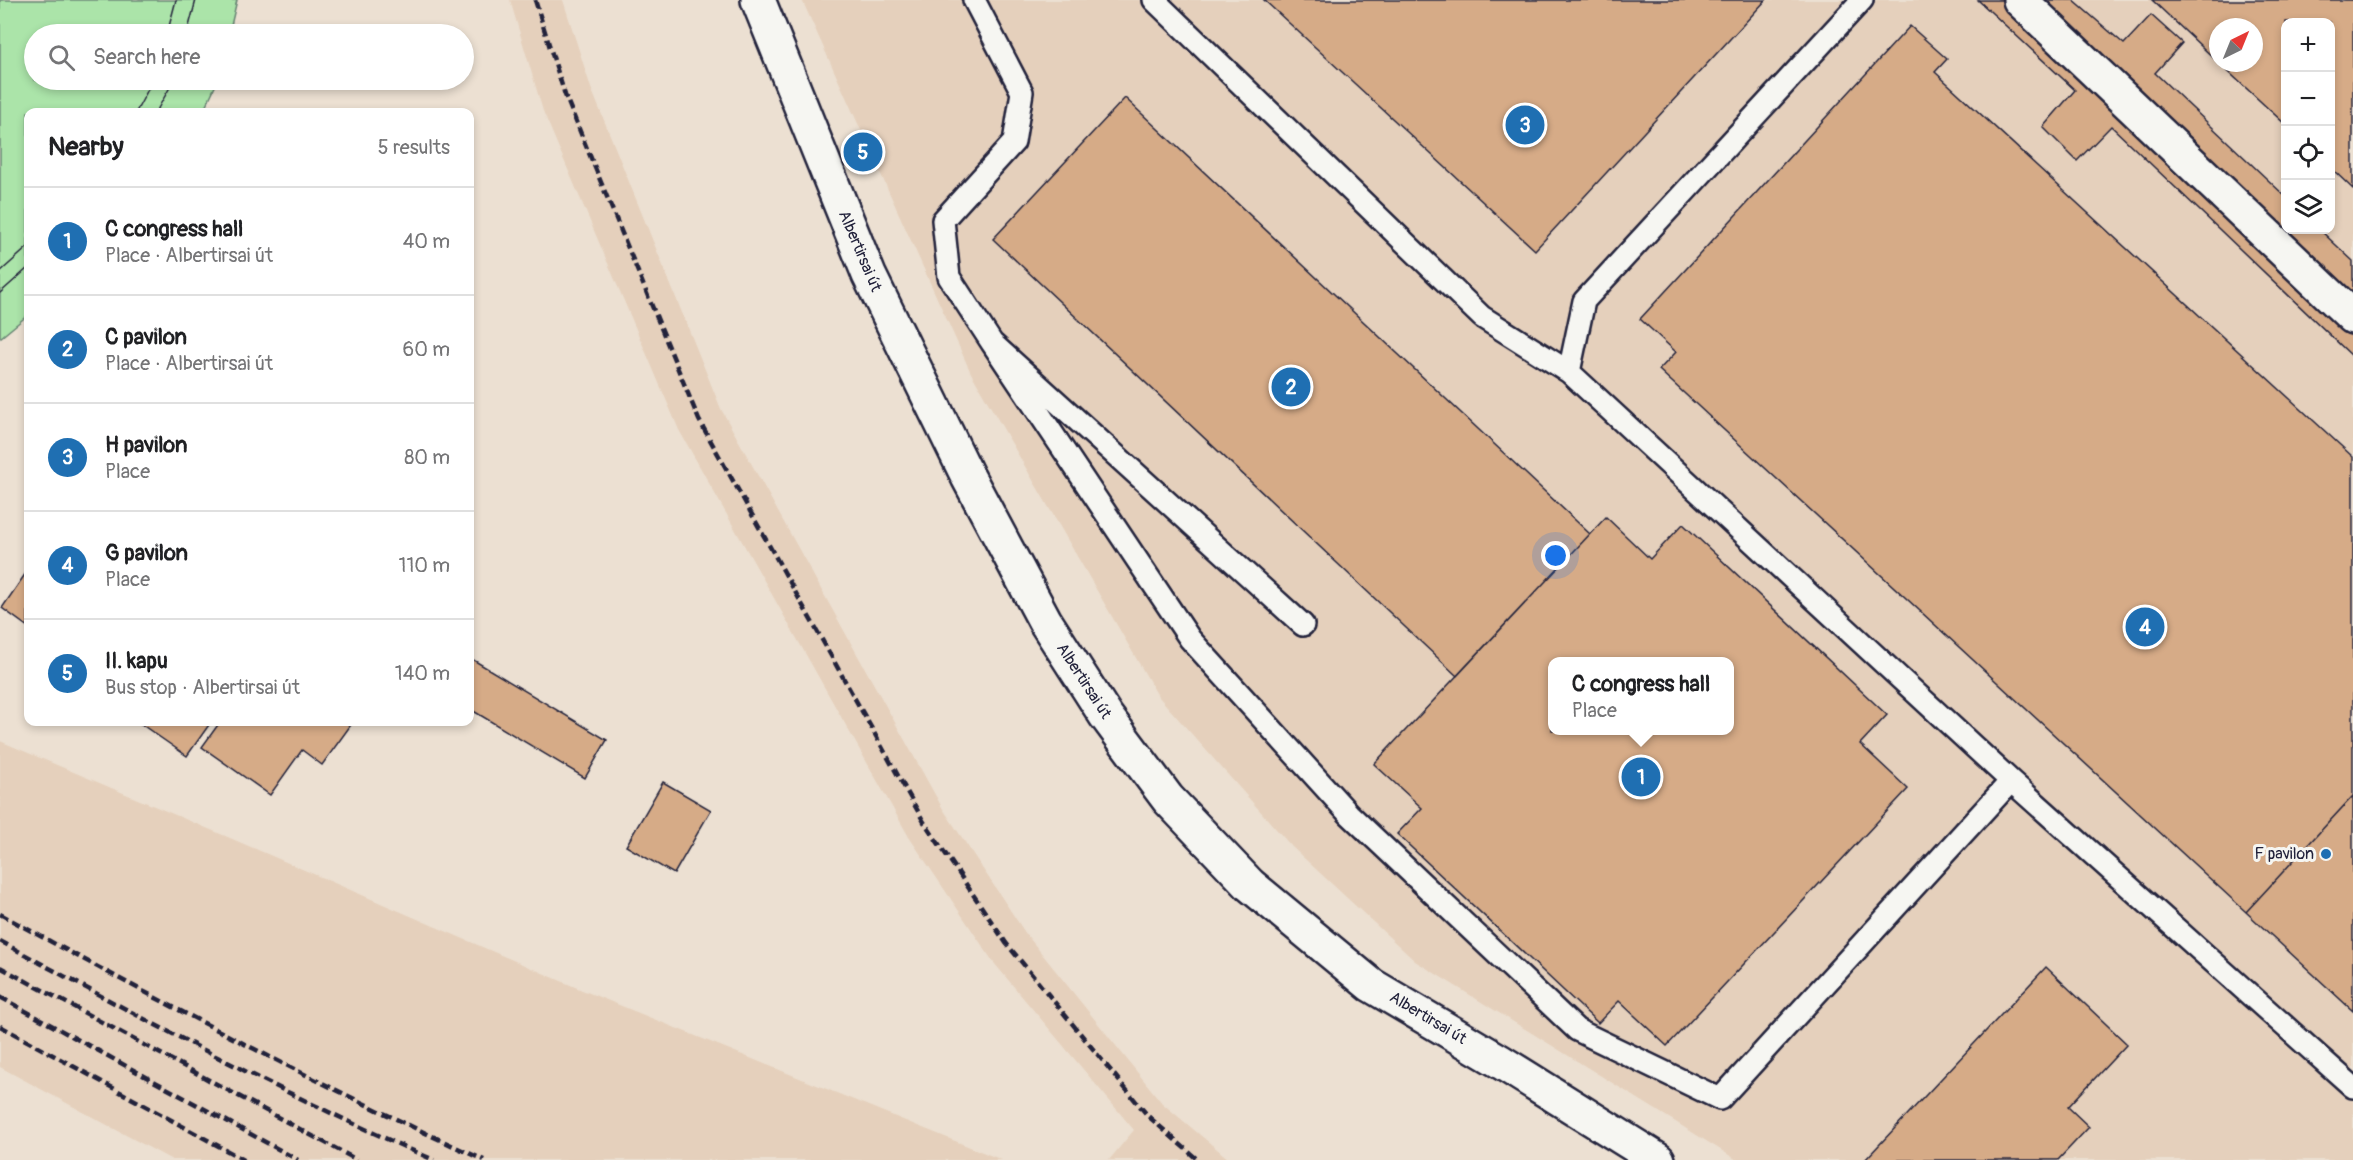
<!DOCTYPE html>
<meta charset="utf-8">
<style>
body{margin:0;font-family:Pangolin,sans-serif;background:#f2f2f2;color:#202124}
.controls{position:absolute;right:18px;top:18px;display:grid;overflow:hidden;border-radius:12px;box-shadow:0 3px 9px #0003}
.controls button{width:54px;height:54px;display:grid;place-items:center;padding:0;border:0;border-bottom:2px solid #e0e0e0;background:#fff;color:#202124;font:30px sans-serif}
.compass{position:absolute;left:2209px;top:18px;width:54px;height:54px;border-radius:50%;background:#fff;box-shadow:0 3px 9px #0003;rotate:43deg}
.you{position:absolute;left:1556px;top:556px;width:21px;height:21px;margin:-15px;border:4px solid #fff;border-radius:50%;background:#1a73e8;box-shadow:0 0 0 9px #1a73e833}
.badge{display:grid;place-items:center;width:39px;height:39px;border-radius:50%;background:#1f6fb2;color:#fff;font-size:20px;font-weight:700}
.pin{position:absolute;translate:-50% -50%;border:3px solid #fff;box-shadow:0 2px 6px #0006}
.popup{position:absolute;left:1548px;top:657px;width:186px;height:78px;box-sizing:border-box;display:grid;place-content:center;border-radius:12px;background:#fff;filter:drop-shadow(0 2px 4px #0005);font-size:20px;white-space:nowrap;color:#757577}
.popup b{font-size:22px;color:#202124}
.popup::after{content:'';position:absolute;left:50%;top:100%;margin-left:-12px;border:12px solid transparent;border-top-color:#fff}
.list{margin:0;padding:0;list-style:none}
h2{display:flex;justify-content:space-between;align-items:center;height:78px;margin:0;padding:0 24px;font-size:26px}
h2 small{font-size:20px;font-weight:400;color:#757577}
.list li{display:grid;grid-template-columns:39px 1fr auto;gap:18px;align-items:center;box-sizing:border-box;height:108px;padding:0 24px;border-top:2px solid #e0e0e0}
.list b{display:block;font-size:22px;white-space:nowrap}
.list p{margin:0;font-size:20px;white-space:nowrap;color:#757577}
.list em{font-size:20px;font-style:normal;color:#757577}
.icon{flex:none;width:33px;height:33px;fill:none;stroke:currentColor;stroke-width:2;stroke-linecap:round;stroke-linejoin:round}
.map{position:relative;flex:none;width:2353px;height:1160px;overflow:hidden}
.search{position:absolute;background:#fff;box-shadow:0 3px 9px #0003;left:24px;top:24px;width:450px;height:66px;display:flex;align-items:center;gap:15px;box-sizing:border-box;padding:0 21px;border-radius:33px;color:#757577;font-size:22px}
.panel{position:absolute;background:#fff;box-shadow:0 3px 9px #0003;left:24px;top:108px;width:450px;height:618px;border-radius:12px}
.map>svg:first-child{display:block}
</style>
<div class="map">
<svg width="2353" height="1160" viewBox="0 0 2353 1160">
<rect width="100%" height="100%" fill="#ece0d2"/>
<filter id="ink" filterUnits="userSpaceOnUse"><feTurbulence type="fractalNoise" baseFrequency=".0167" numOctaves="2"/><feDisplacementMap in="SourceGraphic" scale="12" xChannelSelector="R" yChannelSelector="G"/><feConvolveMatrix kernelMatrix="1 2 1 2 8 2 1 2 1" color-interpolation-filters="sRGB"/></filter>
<g filter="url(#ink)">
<path fill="#e5d0bc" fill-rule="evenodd" d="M510 0H563L591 88 721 409 943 809 1026 934 1162 1103 1230 1160H1109L1134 1130 994 963 909 837 679 430 543 111Z
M802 0H2353V1160H1737L1415 961 1292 847 1158 696 971 373ZM2286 22H2330V230H2286ZM2218 27H2254V63H2218ZM1552 662H1730V730H1552Z
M0 741 230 838 582 990 1002 1160H172L0 1067Z"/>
<path fill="#abe4a9" stroke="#668372" stroke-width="1.5" d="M0 0H237L229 34H34V80H218L203 112H28V315L0 338Z"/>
<path fill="#d6ab87" stroke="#22223b" stroke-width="1.5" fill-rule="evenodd" d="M1264 0H1766L1535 250Z
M1978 0H2073L2124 44 2151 15 2182 43 2155 73 2286 197V230H2320L2353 261V357L2111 126 2077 161 2043 127 2075 90Z
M2152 0H2353V189L2330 167V22H2286V125L2219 63H2254V27H2218V62Z
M1910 26 1947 59 1935 72 2353 457V796L2246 912 1659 370 1676 352 1640 319Z
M1125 98 1590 534 1457 676 993 239Z
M1606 517 1650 559 1683 524 1887 715 1860 744 1908 789 1667 1046 1619 1001 1598 1023 1397 834 1422 808 1374 764ZM1552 662H1730V730H1552Z
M28 570V627L2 608Z
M470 658 607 740 585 778 470 709Z
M138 722H211L187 756Z
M220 722H353L322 765 302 750 270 795 202 747Z
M663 782 711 810 674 874 626 846Z
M2353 796V1011L2246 912Z
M2046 967 2127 1044 2068 1107 2089 1127 2058 1160H1865Z"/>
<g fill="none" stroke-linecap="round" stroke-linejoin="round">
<g stroke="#22223b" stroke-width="26">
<path id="lane" d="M974 0 1022 92 1014 142 943 220 949 277 992 343 1303 625
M1154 0 1482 317 1569 372
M1862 0 1584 301 1569 372 2011 781 2353 1087
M992 343 1190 639 1349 814 1577 1030 1720 1099 2011 781"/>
</g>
<g stroke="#22223b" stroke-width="38">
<path id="street" d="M2020 0 2353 317"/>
</g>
<g stroke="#22223b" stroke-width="38">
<path id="secondary" d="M758 0 869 275 968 477 1045 621 1106 716 1168 799 1250 885 1371 985 1501 1062 1658 1160"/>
</g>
<use href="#lane" stroke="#f6f6f2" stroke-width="21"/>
<use href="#street" stroke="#f6f6f2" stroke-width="33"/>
<use href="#secondary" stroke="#f6f6f2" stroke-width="33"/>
<path stroke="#22223b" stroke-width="1.5" d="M167 34 176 0
M187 34 196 0
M136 112 153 80
M156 112 174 80
M0 272 28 247
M0 293 28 268"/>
<path stroke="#22223b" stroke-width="4.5" stroke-dasharray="9 4.5" stroke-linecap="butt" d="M535 0 565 95 699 420 924 822 1006 943 1148 1116 1198 1160
M0 914C159 1001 319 1085 484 1160
M0 941C142 1019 285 1095 434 1160
M0 967 357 1160
M0 997 298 1160
M0 1026 244 1160"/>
</g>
</g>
<circle fill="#1f6fb2" stroke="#f6f6f2" stroke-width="2" cx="2326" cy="854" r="6"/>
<g text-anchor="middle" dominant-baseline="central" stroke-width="6" stroke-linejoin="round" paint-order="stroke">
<g font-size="16" fill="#22223b" stroke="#f6f6f2">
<text transform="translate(860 251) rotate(67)">Albertirsai út</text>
<text transform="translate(1084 681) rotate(57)">Albertirsai út</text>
<text transform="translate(1428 1018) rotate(31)">Albertirsai út</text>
</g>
<g font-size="16" fill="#22223b" stroke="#f6f6f2" text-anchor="end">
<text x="2314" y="854">F pavilon</text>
</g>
</g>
</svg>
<div class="controls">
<button>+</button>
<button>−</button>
<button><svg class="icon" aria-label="locate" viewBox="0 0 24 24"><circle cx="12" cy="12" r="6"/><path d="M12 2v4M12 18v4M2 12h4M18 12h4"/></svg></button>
<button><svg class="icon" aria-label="layers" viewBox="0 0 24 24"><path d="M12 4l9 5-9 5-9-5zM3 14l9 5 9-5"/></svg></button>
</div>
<svg class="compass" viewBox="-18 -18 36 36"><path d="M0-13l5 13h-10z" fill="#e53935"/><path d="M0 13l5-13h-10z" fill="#757577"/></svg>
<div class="you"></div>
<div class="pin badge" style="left:1641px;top:777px">1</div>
<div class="popup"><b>C congress hall</b>Place</div>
<div class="pin badge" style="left:1291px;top:387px">2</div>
<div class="pin badge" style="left:1525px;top:125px">3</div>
<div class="pin badge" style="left:2145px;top:627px">4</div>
<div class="pin badge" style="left:863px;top:152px">5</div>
<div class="search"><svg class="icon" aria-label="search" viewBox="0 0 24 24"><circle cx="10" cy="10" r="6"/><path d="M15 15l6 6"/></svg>Search here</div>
<section class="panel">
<h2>Nearby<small>5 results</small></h2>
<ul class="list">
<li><span class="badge">1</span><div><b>C congress hall</b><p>Place · Albertirsai út</p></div><em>40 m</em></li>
<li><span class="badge">2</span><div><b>C pavilon</b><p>Place · Albertirsai út</p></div><em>60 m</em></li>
<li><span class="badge">3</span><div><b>H pavilon</b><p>Place</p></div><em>80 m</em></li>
<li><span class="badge">4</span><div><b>G pavilon</b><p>Place</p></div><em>110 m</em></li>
<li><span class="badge">5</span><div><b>II. kapu</b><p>Bus stop · Albertirsai út</p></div><em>140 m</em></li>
</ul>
</section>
</div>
